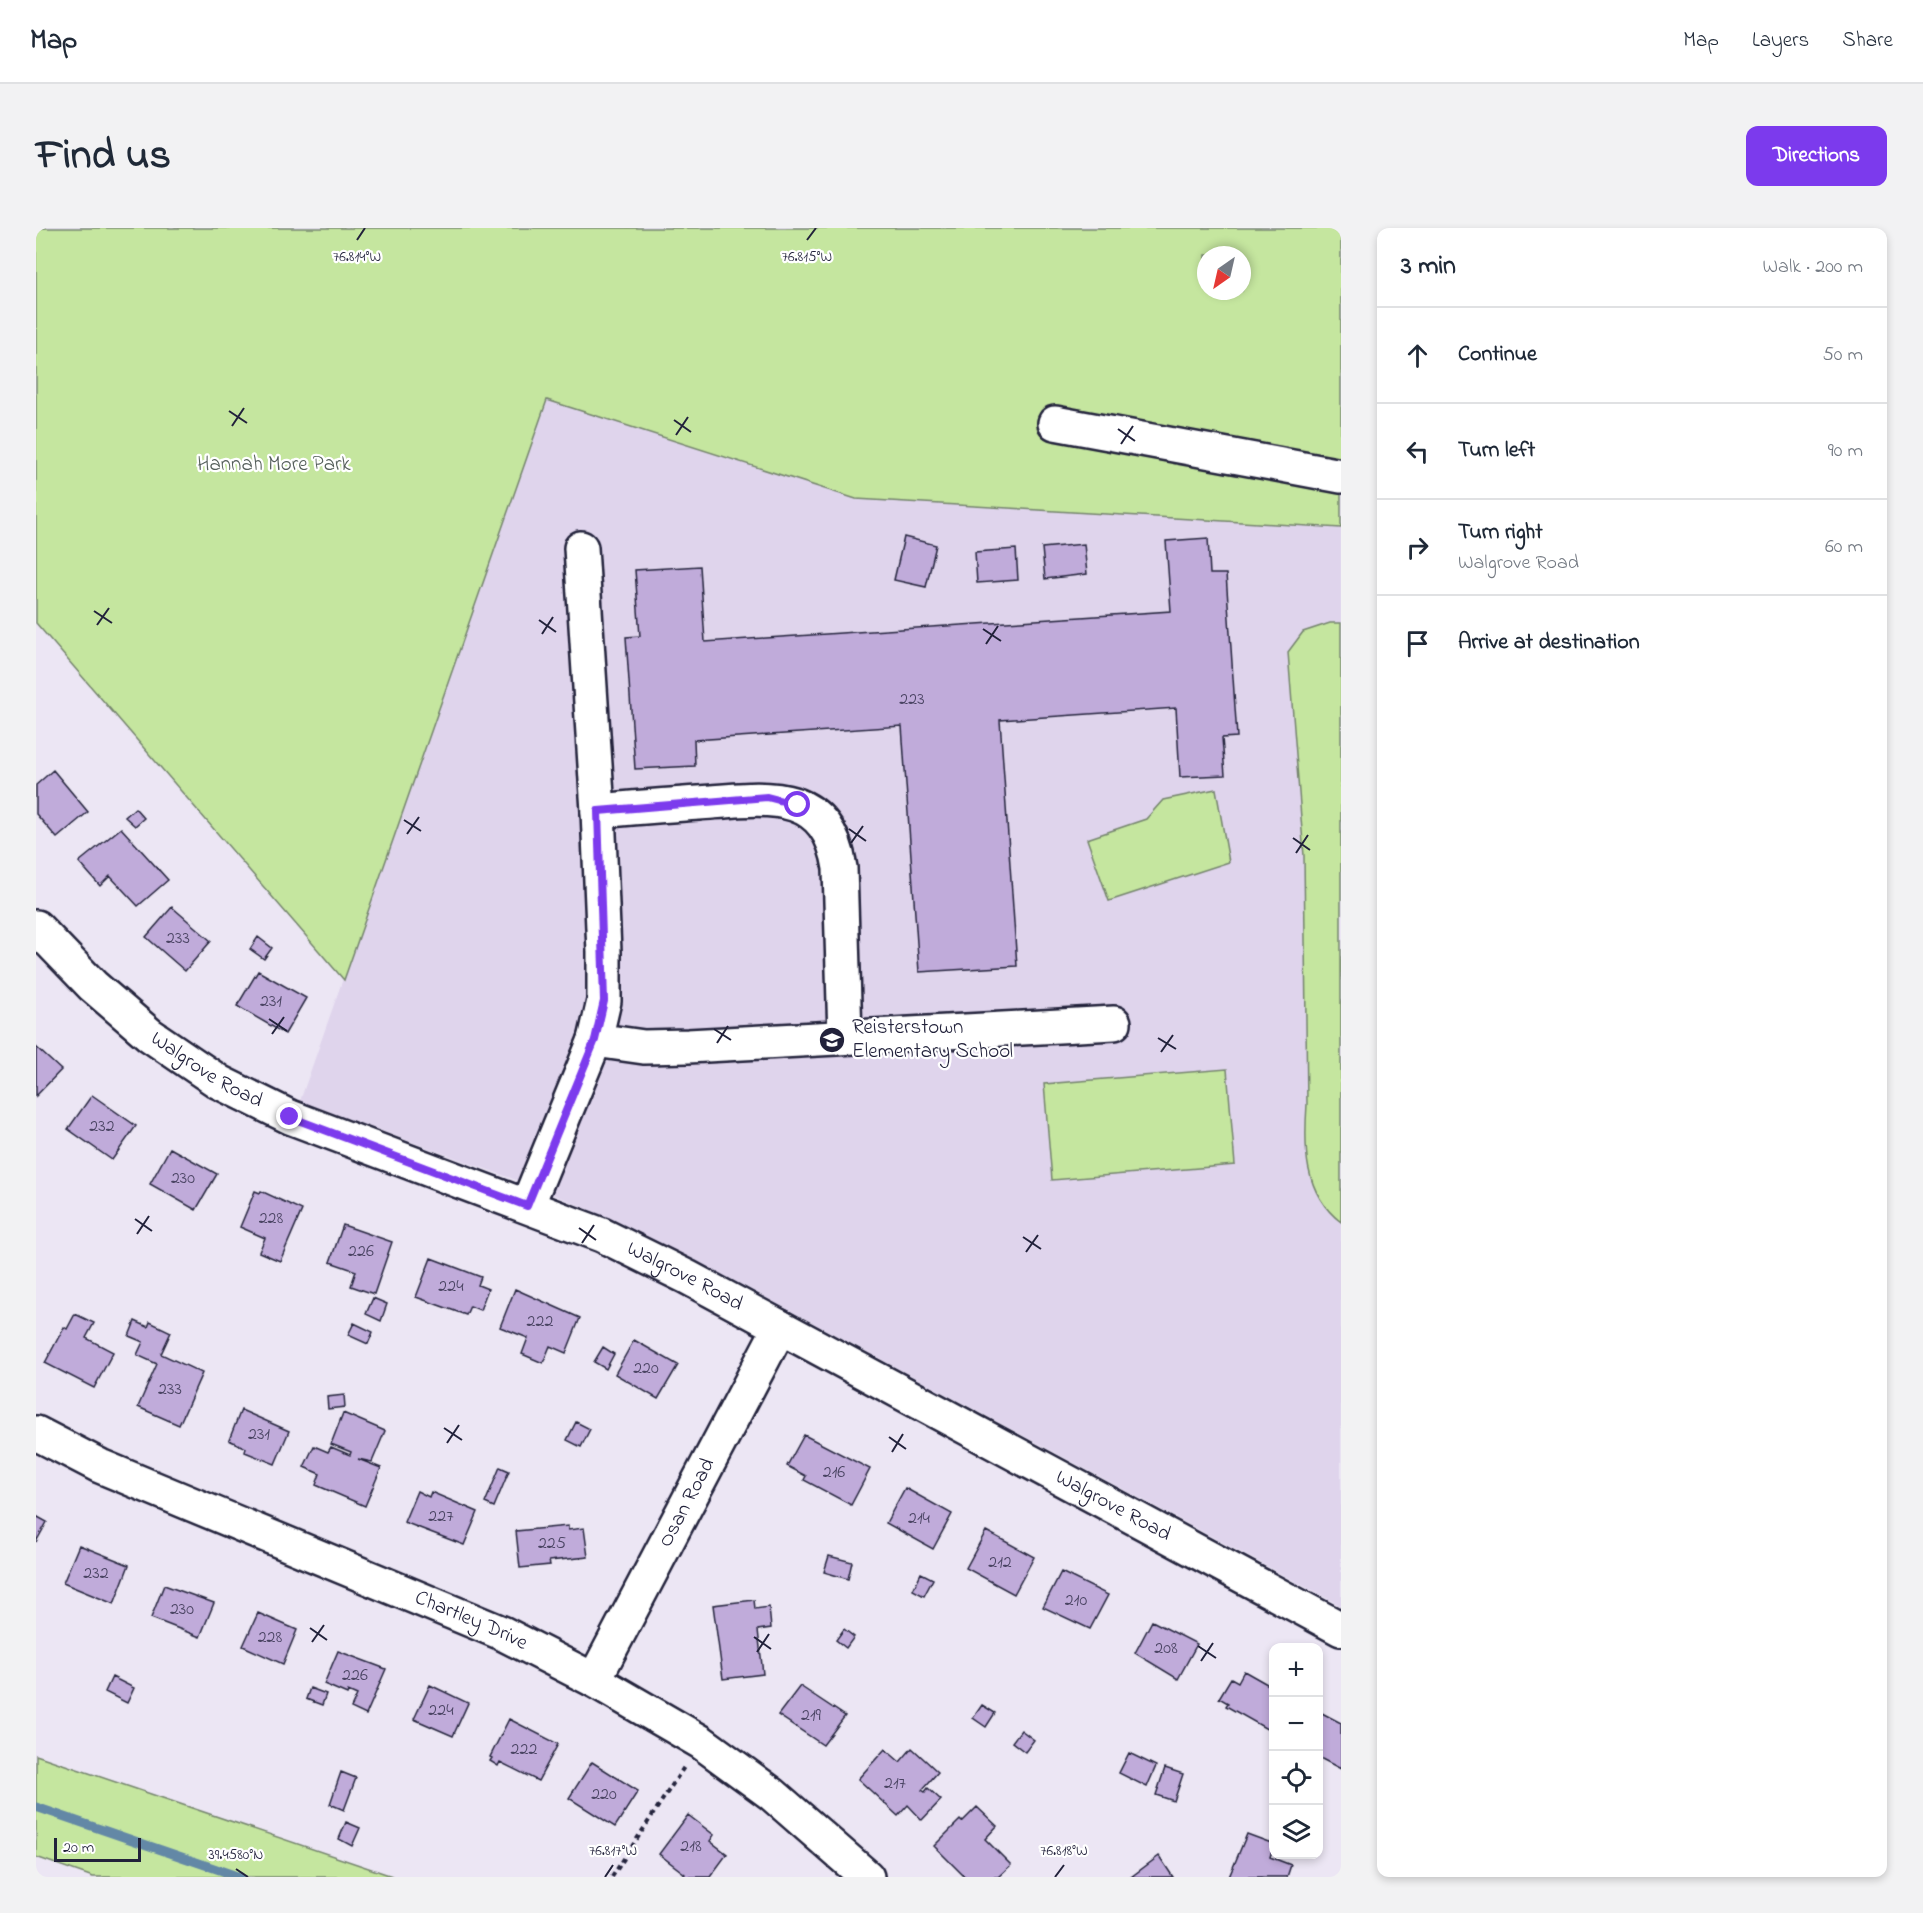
<!DOCTYPE html>
<meta charset="utf-8">
<style>
body{margin:0;font-family:"Indie Flower",sans-serif;background:#f2f2f3;color:#1f2937}
.controls{position:absolute;right:18px;bottom:18px;display:grid;overflow:hidden;border-radius:12px;box-shadow:0 3px 9px #0003}
.controls button{width:54px;height:54px;display:grid;place-items:center;padding:0;border:0;border-bottom:2px solid #e0e1e3;background:#fff;color:#1f2937;font:30px sans-serif}
.compass{position:absolute;left:1161px;top:18px;width:54px;height:54px;border-radius:50%;background:#fff;box-shadow:0 3px 9px #0003;rotate:214deg}
.scale{position:absolute;left:18px;bottom:15px;width:87px;box-sizing:border-box;padding-left:6px;border:3px solid #22223b;border-top:0;font-size:16px;line-height:21px;white-space:nowrap;color:#22223b;-webkit-text-stroke:4px #fff;paint-order:stroke}
.stop{position:absolute;width:18px;height:18px;margin:-14px;border:4px solid #7c3aed;border-radius:50%;background:#fff}
.stop.end{background:#7c3aed;border-color:#fff;box-shadow:0 2px 6px #0008}
.list{margin:0;padding:0;list-style:none}
h2{display:flex;justify-content:space-between;align-items:center;height:78px;margin:0;padding:0 24px;font-size:26px}
h2 small{font-size:20px;font-weight:400;color:#747a83}
.list li{display:grid;grid-template-columns:39px 1fr auto;gap:18px;align-items:center;box-sizing:border-box;height:96px;padding:0 24px;border-top:2px solid #e0e1e3}
.list b{display:block;font-size:22px;white-space:nowrap}
.list p{margin:0;font-size:20px;white-space:nowrap;color:#747a83}
.list em{font-size:20px;font-style:normal;color:#747a83}
.icon{flex:none;width:33px;height:33px;fill:none;stroke:currentColor;stroke-width:2;stroke-linecap:round;stroke-linejoin:round}
.map{position:relative;flex:none;width:1305px;height:1649px;overflow:hidden;border-radius:12px}
header{display:flex;align-items:center;gap:36px;box-sizing:border-box;height:84px;padding:0 30px;background:#fff;border-bottom:2px solid #e0e1e3}
header strong{font-size:28px}
nav{display:flex;gap:33px;margin-inline-start:auto;font-size:21px}
.intro{display:flex;align-items:center;justify-content:space-between;box-sizing:border-box;height:144px;padding:0 36px}
h1{margin:0;font-size:42px}
.button{padding:15px 27px;border-radius:12px;background:#7c3aed;color:#fff;font-size:21px;font-weight:700}
main{display:flex;gap:36px;padding:0 36px}
aside{flex:1;background:#fff;border-radius:12px;box-shadow:0 3px 9px #0003}
.map>svg:first-child{display:block}
</style>
<header>
<strong>Map</strong>
<nav><a>Map</a><a>Layers</a><a>Share</a></nav>
</header>
<div class="intro"><h1>Find us</h1><a class="button">Directions</a></div>
<main>
<div class="map">
<svg width="1305" height="1649" viewBox="0 0 1305 1649">
<rect width="100%" height="100%" fill="#ece6f4"/>
<filter id="ink" filterUnits="userSpaceOnUse"><feTurbulence type="fractalNoise" baseFrequency=".0167" numOctaves="2"/><feDisplacementMap in="SourceGraphic" scale="12" xChannelSelector="R" yChannelSelector="G"/><feConvolveMatrix kernelMatrix="1 2 1 2 8 2 1 2 1" color-interpolation-filters="sRGB"/></filter>
<g filter="url(#ink)">
<path fill="#dfd4ec" d="M511 171 820 271 1305 300V1378L673 1039 583 994 499 959 264 873Z"/>
<path fill="#c5e69f" stroke="#74846d" stroke-width="1.5" fill-rule="evenodd" d="M0 0H1305V300L820 271 511 172 308 752 0 395ZM1170 27H1206V63H1170Z
M1294 395H1305V994C1267 965 1268 919 1271 876L1268 628 1252 424 1267 404Z
M1180 561 1193 634 1073 673 1051 611 1110 591 1127 572Z
M1191 841 1199 937 1016 952 1008 856Z
M0 1527 359 1649H57L0 1629Z"/>
<g fill="none" stroke-linecap="round" stroke-linejoin="round">
<path stroke="#6388a6" stroke-width="9" d="M0 1579 204 1649"/>
</g>
<path fill="#c0abda" stroke="#22223b" stroke-width="1.5" d="M868 309 900 317 890 359 858 352Z
M1172 310 1174 346H1190L1201 509 1186 510 1189 547 1144 549 1140 480 964 492 981 738 883 744 866 498 658 512 659 538 599 541 590 409 604 408 599 342 664 338 669 414 1135 383 1130 313Z
M1048 316 1051 346 1009 351 1006 320Z
M980 321 982 352 941 355 939 324Z
M17 542 52 584 21 610 0 586V557Z
M99 580 108 590 99 598 89 589Z
M85 600 132 652 102 678 74 648 64 658 43 634Z
M136 679 175 713 149 743 110 709Z
M222 709 236 720 228 731 214 721Z
M222 743 270 770 249 806 201 778Z
M0 819 25 842 0 868Z
M56 867 100 898 76 932 32 901Z
M134 920 181 946 160 982 114 956Z
M219 963 224 965 225 963 266 982 244 1033 223 1024 229 1010 204 999Z
M307 997 356 1014 338 1066 315 1058 320 1043 294 1034Z
M395 1030 445 1049 442 1057 452 1061 444 1082 434 1078 430 1087 380 1069Z
M479 1061 544 1090 530 1125 514 1118 507 1135 486 1126 492 1110 464 1099Z
M337 1070 351 1076 345 1093 330 1086Z
M39 1086 58 1095 50 1110 77 1124 58 1160 9 1135 28 1099 31 1101Z
M99 1093 112 1099 114 1094 135 1104 125 1126 166 1145 143 1197 102 1179 121 1136 101 1127 107 1114 93 1108Z
M318 1095 337 1104 332 1116 312 1107Z
M598 1112 642 1137 622 1171 579 1146Z
M567 1119 578 1126 570 1141 558 1134Z
M308 1167 309 1179 292 1181 291 1169Z
M205 1182 253 1203 239 1236 209 1224 210 1220 193 1212Z
M307 1185 349 1203 336 1234 322 1231 345 1240 329 1278 280 1257 284 1246 268 1239 278 1218 292 1224 295 1219 314 1227 315 1224 295 1216Z
M540 1194 554 1201 545 1219 531 1212Z
M768 1207 834 1241 815 1277 768 1252 770 1248 751 1238Z
M464 1239 473 1243 458 1279 449 1275Z
M869 1260 916 1286 897 1321 850 1295Z
M381 1263 393 1269 395 1264 442 1284 428 1317 368 1294Z
M0 1288 11 1294 0 1314Z
M532 1298V1302L548 1300 552 1329 513 1333 514 1337 484 1340 480 1303Z
M950 1303 998 1329 978 1366 930 1340Z
M43 1317 93 1337 78 1376 27 1355Z
M793 1328 816 1334 812 1351 788 1344Z
M1025 1344 1072 1367 1054 1401 1007 1379Z
M885 1345 897 1351 888 1368 877 1362Z
M128 1357 178 1375 164 1409 115 1390Z
M718 1372 719 1381 733 1379 735 1400 722 1402 727 1446 687 1451 677 1377Z
M222 1385 261 1402 247 1436 207 1418Z
M1116 1393 1161 1416 1142 1451 1099 1425Z
M808 1401 818 1409 810 1420 800 1412Z
M302 1423 350 1441 330 1487 315 1480 321 1467 312 1463 311 1466 288 1456Z
M1208 1443 1238 1460 1236 1504 1190 1478 1192 1475 1183 1470 1195 1450 1202 1454Z
M76 1449 98 1460 91 1475 69 1464Z
M394 1457 432 1475 417 1508 378 1491Z
M764 1458 809 1488 787 1517 742 1487Z
M274 1460 290 1466 286 1477 270 1471Z
M946 1477 959 1485 950 1499 937 1490Z
M1284 1484 1305 1495V1541L1282 1529Z
M473 1491 522 1516 502 1553 464 1534 462 1538 454 1533 456 1530 454 1529Z
M985 1502 998 1512 989 1524 976 1514Z
M876 1520 902 1544 886 1562 889 1564 892 1560 905 1572 886 1592 872 1577 862 1588 822 1551 849 1521 864 1534Z
M1093 1525 1120 1538 1111 1559 1083 1545Z
M556 1534 602 1563 579 1599 533 1570Z
M1129 1540 1147 1546 1138 1573 1120 1567Z
M305 1544 320 1550 308 1582 294 1576Z
M941 1579 961 1598 949 1611 975 1637 962 1649H929L898 1618 924 1592 926 1594Z
M652 1587 678 1607 674 1613 691 1626 674 1649H646L649 1646 623 1626Z
M310 1594 324 1600 316 1618 303 1611Z
M1211 1606 1238 1616 1234 1629 1255 1637 1251 1649H1193Z
M1123 1628 1137 1649H1095Z"/>
<g fill="none" stroke-linecap="round" stroke-linejoin="round">
<g stroke="#22223b" stroke-width="38">
<g id="minor">
<path d="M1019 195 1305 248"/>
<path d="M545 320 562 583 568 724V773L559 812 608 819 652 818 1078 795"/>
<path d="M562 583C596 580 629 577 663 575 727 570 791 557 804 640L809 809"/>
<path id="s1" d="M0 699 57 758 114 807 183 854 254 889 566 1007 651 1049 1305 1401"/>
<path d="M491 978 559 812"/>
<path id="s2" d="M0 1205 64 1238 466 1405 558 1452 665 1514 736 1566 831 1649"/>
<path id="s3" d="M558 1452 744 1099"/>
</g>
</g>
<path stroke="#22223b" stroke-width="4" stroke-dasharray="4.5 4.5" stroke-linecap="butt" d="M576 1649 648 1539"/>
<use href="#minor" stroke="#fff" stroke-width="33"/>
</g>
</g>
<g fill="none" stroke-linecap="round" stroke-linejoin="round" filter="url(#ink)">
<path stroke="#7c3aed" stroke-width="8" d="M254 889 491 978 559 812 568 773 562 583 731 569 762 577"/>
</g>
<path fill="none" stroke="#22223b" stroke-width="2" d="M321 12 329 0M771 12 780 0M193 183 211 195M638 192 655 204M196 198 208 180M1082 201 1099 213M640 207 652 189M1085 216 1097 198M58 383 76 395M503 392 520 404M61 397 73 380M947 401 965 413M506 406 517 389M950 416 962 398M368 592 385 603M813 601 830 613M371 606 383 589M1257 610 1274 622M815 615 827 598M1260 625 1272 607M233 791 251 803M678 801 695 812M236 806 248 789M1122 810 1140 821M681 815 692 798M1125 824 1137 807M99 991 116 1003M543 1000 560 1012M101 1006 113 988M987 1009 1005 1021M546 1015 558 997M990 1024 1002 1007M408 1200 426 1212M853 1209 870 1221M411 1215 423 1197M856 1224 867 1206M274 1400 291 1412M718 1409 735 1421M276 1414 288 1397M1162 1418 1180 1430M721 1424 733 1406M1165 1433 1177 1415M200 1641 212 1649M569 1649 577 1637M1019 1649 1028 1637"/>
<defs>
<g id="school-disc" transform="scale(1.35)"><circle r="9.5" fill="#22223b" stroke="#fff"/><path d="M0-5L7-2L0 1L-7-2ZM-4 1L0 2.5L4 1V4Q0 6-4 4Z" fill="#fff"/></g>
</defs>
<g fill-rule="evenodd">
<use href="#school-disc" x="796" y="812"/>
</g>
<g text-anchor="middle" dominant-baseline="central" stroke-width="4.5" stroke-linejoin="round" paint-order="stroke">
<g font-size="18" fill="#4a4463">
<text x="876" y="472">223</text>
<text x="142" y="711">233</text>
<text x="235" y="774">231</text>
<text x="66" y="899">232</text>
<text x="147" y="951">230</text>
<text x="235" y="991">228</text>
<text x="325" y="1024">226</text>
<text x="415" y="1059">224</text>
<text x="504" y="1094">222</text>
<text x="610" y="1141">220</text>
<text x="134" y="1162">233</text>
<text x="223" y="1207">231</text>
<text x="798" y="1245">216</text>
<text x="405" y="1289">227</text>
<text x="883" y="1291">214</text>
<text x="516" y="1316">225</text>
<text x="964" y="1335">212</text>
<text x="60" y="1346">232</text>
<text x="1040" y="1373">210</text>
<text x="146" y="1382">230</text>
<text x="234" y="1410">228</text>
<text x="1130" y="1421">208</text>
<text x="319" y="1448">226</text>
<text x="405" y="1483">224</text>
<text x="775" y="1488">219</text>
<text x="488" y="1522">222</text>
<text x="859" y="1556">217</text>
<text x="568" y="1567">220</text>
<text x="655" y="1619">218</text>
</g>
<g font-size="21" fill="#535d59" stroke="#fff">
<text x="238" y="237">Hannah More Park</text>
</g>
<g font-size="21" fill="#22223b" stroke="#fff" text-anchor="start">
<text x="816" y="800">Reisterstown<tspan x="816" dy="24">Elementary School</tspan></text>
</g>
<g font-size="21" fill="#22223b" stroke="#fff">
<text stroke="none"><textPath href="#s1" startOffset="224">Walgrove Road</textPath></text>
<text stroke="none"><textPath href="#s1" startOffset="746">Walgrove Road</textPath></text>
<text stroke="none"><textPath href="#s3" startOffset="200">Osan Road</textPath></text>
<text stroke="none"><textPath href="#s1" startOffset="1232">Walgrove Road</textPath></text>
<text stroke="none"><textPath href="#s2" startOffset="474">Chartley Drive</textPath></text>
</g>
</g>
<g font-size="15" text-anchor="middle" fill="#22223b" stroke="#fff" stroke-width="4.5" stroke-linejoin="round" paint-order="stroke">
<text x="321" y="33">76.814°W</text>
<text x="771" y="33">76.815°W</text>
<text x="577" y="1627">76.817°W</text>
<text x="1028" y="1627">76.818°W</text>
<text x="200" y="1631">39.4580°N</text>
</g>
</svg>
<div class="controls">
<button>+</button>
<button>−</button>
<button><svg class="icon" aria-label="locate" viewBox="0 0 24 24"><circle cx="12" cy="12" r="6"/><path d="M12 2v4M12 18v4M2 12h4M18 12h4"/></svg></button>
<button><svg class="icon" aria-label="layers" viewBox="0 0 24 24"><path d="M12 4l9 5-9 5-9-5zM3 14l9 5 9-5"/></svg></button>
</div>
<svg class="compass" viewBox="-18 -18 36 36"><path d="M0-13l5 13h-10z" fill="#e53935"/><path d="M0 13l5-13h-10z" fill="#747a83"/></svg>
<div class="scale">20 m</div>
<div class="stop" style="left:762px;top:577px"></div>
<div class="stop end" style="left:254px;top:889px"></div>
</div>
<aside>
<h2>3 min<small>Walk · 200 m</small></h2>
<ul class="list">
<li><svg class="icon" aria-label="ahead" viewBox="0 0 24 24"><path d="M12 20V5M6 11l6-6 6 6"/></svg><div><b>Continue</b></div><em>50 m</em></li>
<li><svg class="icon" aria-label="left" viewBox="0 0 24 24"><path d="M17 20v-9H6M10 6l-5 5 5 5"/></svg><div><b>Turn left</b></div><em>90 m</em></li>
<li><svg class="icon" aria-label="right" viewBox="0 0 24 24"><path d="M7 20v-9h11M14 6l5 5-5 5"/></svg><div><b>Turn right</b><p>Walgrove Road</p></div><em>60 m</em></li>
<li><svg class="icon" aria-label="arrive" viewBox="0 0 24 24"><path d="M6 21V4h12l-3 4 3 4H6"/></svg><div><b>Arrive at destination</b></div></li>
</ul>
</aside>
</main>
